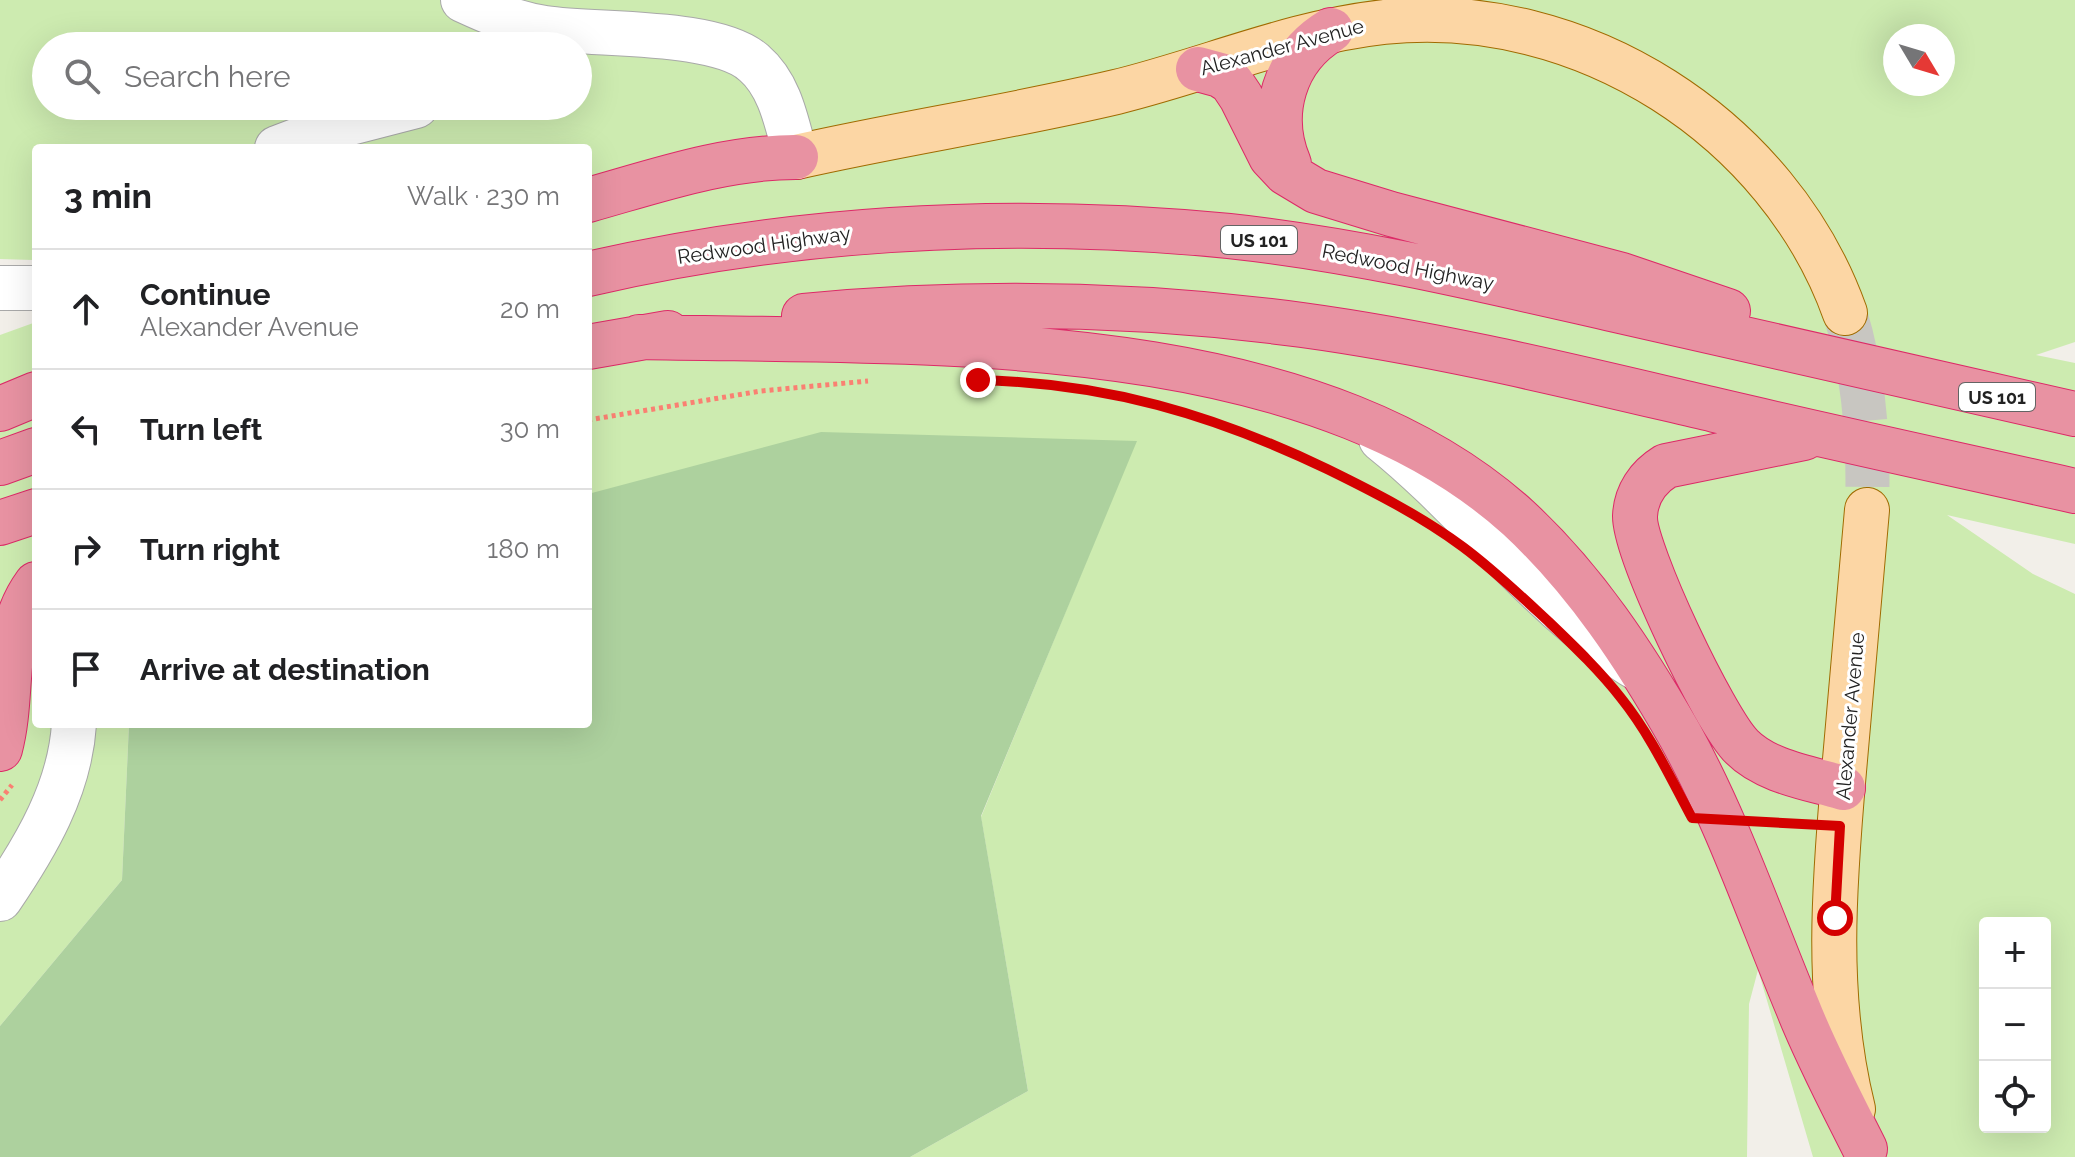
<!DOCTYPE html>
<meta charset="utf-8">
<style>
body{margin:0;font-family:Raleway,sans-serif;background:#f6f6f6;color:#202124}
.controls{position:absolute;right:24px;bottom:24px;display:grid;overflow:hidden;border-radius:8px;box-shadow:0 8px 32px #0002}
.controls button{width:72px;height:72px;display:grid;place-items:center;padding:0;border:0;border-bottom:2px solid #e0e0e0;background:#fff;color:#202124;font:40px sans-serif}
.compass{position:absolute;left:1883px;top:24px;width:72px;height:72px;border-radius:50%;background:#fff;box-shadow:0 8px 32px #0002;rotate:128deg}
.stop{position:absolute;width:24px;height:24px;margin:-18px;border:6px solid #d40000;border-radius:50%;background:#fff}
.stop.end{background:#d40000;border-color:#fff;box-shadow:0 2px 8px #0008}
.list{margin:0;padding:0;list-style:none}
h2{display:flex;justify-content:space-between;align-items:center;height:104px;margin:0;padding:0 32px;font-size:34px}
h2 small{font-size:26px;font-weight:400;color:#757577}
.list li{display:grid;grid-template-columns:52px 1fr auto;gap:24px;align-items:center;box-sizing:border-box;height:120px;padding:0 32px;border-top:2px solid #e0e0e0}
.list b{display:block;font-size:30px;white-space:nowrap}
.list p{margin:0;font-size:26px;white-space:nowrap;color:#757577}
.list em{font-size:26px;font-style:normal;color:#757577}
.icon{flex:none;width:44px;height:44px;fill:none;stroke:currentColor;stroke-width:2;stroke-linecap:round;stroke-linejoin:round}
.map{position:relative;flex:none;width:2075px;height:1157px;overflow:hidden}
.search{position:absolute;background:#fff;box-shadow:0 8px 32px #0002;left:32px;top:32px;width:560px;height:88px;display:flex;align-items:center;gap:20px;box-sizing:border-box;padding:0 28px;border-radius:44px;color:#757577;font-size:30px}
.panel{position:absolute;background:#fff;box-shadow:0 8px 32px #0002;left:32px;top:144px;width:560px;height:584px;border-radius:8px}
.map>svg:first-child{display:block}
</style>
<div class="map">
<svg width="2075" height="1157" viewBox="0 0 2075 1157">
<rect width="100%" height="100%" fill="#f2efe9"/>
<path fill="#cdebb0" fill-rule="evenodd" d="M0 0H2075V342L2036 355 2075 363V544L1947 515 2033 574 2075 594V1157H1813L1758 970 1749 1004 1747 1157H910L1028 1091 981 817 1136 441 588 496V148H36V275L33 260 0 259ZM1895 36H1943V84H1895ZM46 46H578V106H46ZM1985 923H2045V1127H1985Z
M36 322V724H129L122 880 0 1026V335Z"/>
<path fill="#add19e" d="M821 432 1137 441 981 816 1028 1091 910 1157H0V1026L122 880 129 724H588V494Z"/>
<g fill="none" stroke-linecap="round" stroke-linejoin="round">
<path stroke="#c8c6c1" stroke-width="44" stroke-dasharray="44 22" stroke-linecap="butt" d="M1845 313C1865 378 1869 443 1867 510"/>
<g stroke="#a9a9a9" stroke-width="46">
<path id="minor" d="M463 0C489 12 516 24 545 28 598 36 716 29 754 63 781 86 787 125 796 157
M277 148 327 129 416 106
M0 288H36
M1381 439C1471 511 1540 610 1640 670
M0 899C36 846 70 789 74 724"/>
</g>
<g stroke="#a06b00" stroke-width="46">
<path id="major" d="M796 157C902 133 1010 117 1116 92 1206 70 1292 32 1384 22 1581 1 1779 128 1845 313
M1853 1109C1825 997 1834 884 1844 771 1852 684 1860 597 1867 510"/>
</g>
<g stroke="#dc2a67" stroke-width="46">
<path id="highway" d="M1198 69 1220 75 1231 82 1241 97 1271 157 1286 173 1316 191 1391 214 1622 275 1728 311
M1289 164C1268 114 1284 58 1331 30
M588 200C656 181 724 157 796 157
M588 274C798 226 1015 215 1229 236 1359 250 1488 281 1616 310 1769 345 1922 380 2075 414
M804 316C970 300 1137 303 1302 325 1441 344 1578 378 1715 410 1834 438 1955 464 2075 491
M639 337C911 343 1303 323 1518 518 1585 580 1635 656 1680 735 1728 822 1760 917 1798 1008 1817 1056 1842 1103 1865 1149
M588 347 668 333
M0 409 36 394
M1804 438 1666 466C1648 477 1636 494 1635 516 1634 551 1715 721 1742 747 1767 772 1810 778 1843 788
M0 463 36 450
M0 523 36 511
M0 749C15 693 0 633 36 584"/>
</g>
<path stroke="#fa8072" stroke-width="5" stroke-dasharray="4 4" stroke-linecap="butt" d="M1199 415 1291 452 1393 503
M588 420 761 391 868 381
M0 800 12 785
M1761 822 1803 824"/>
<use href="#minor" stroke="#fff" stroke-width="44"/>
<use href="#major" stroke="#fcd6a4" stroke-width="44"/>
<use href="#highway" stroke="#e892a2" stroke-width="44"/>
</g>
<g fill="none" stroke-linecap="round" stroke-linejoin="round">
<path stroke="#d40000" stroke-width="10" d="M978 380C1106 383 1212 414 1327 469 1374 492 1421 516 1463 547 1494 570 1522 597 1550 623 1575 647 1600 671 1621 698 1650 734 1670 777 1692 818L1840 826 1835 918"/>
</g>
<g text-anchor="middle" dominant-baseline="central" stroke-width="6" stroke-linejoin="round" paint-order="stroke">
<g fill="#fff" stroke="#646464" stroke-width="2">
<rect x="1221" y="226" width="76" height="28" rx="6"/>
<rect x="1959" y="383" width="76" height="28" rx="6"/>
</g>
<g font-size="18" font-weight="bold" fill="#222">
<text x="1259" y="240">US 101</text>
<text x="1997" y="397">US 101</text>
</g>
<g font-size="20" fill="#222" stroke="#fff">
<text transform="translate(1282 47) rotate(-15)">Alexander Avenue</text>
<text transform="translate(764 245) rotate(-8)">Redwood Highway</text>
<text transform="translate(1408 267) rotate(11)">Redwood Highway</text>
<text transform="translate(1850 716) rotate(-85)">Alexander Avenue</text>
</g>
</g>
</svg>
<div class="controls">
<button>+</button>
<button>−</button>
<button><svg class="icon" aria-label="locate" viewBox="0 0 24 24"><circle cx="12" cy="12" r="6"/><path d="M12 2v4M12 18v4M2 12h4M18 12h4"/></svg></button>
</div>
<svg class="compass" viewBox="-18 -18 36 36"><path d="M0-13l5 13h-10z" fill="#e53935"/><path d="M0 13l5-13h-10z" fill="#757577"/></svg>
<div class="stop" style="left:1835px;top:918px"></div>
<div class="stop end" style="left:978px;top:380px"></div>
<div class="search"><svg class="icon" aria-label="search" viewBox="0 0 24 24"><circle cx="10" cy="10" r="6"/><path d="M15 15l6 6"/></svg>Search here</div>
<section class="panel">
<h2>3 min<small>Walk · 230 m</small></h2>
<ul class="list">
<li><svg class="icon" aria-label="ahead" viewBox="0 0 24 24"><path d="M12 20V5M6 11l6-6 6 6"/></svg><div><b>Continue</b><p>Alexander Avenue</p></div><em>20 m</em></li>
<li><svg class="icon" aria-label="left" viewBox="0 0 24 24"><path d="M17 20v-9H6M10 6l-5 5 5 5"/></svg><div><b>Turn left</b></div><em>30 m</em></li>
<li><svg class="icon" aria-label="right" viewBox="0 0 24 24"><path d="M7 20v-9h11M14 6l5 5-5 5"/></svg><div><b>Turn right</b></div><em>180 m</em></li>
<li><svg class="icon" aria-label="arrive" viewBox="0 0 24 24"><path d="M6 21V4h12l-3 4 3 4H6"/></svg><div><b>Arrive at destination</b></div></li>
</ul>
</section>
</div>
